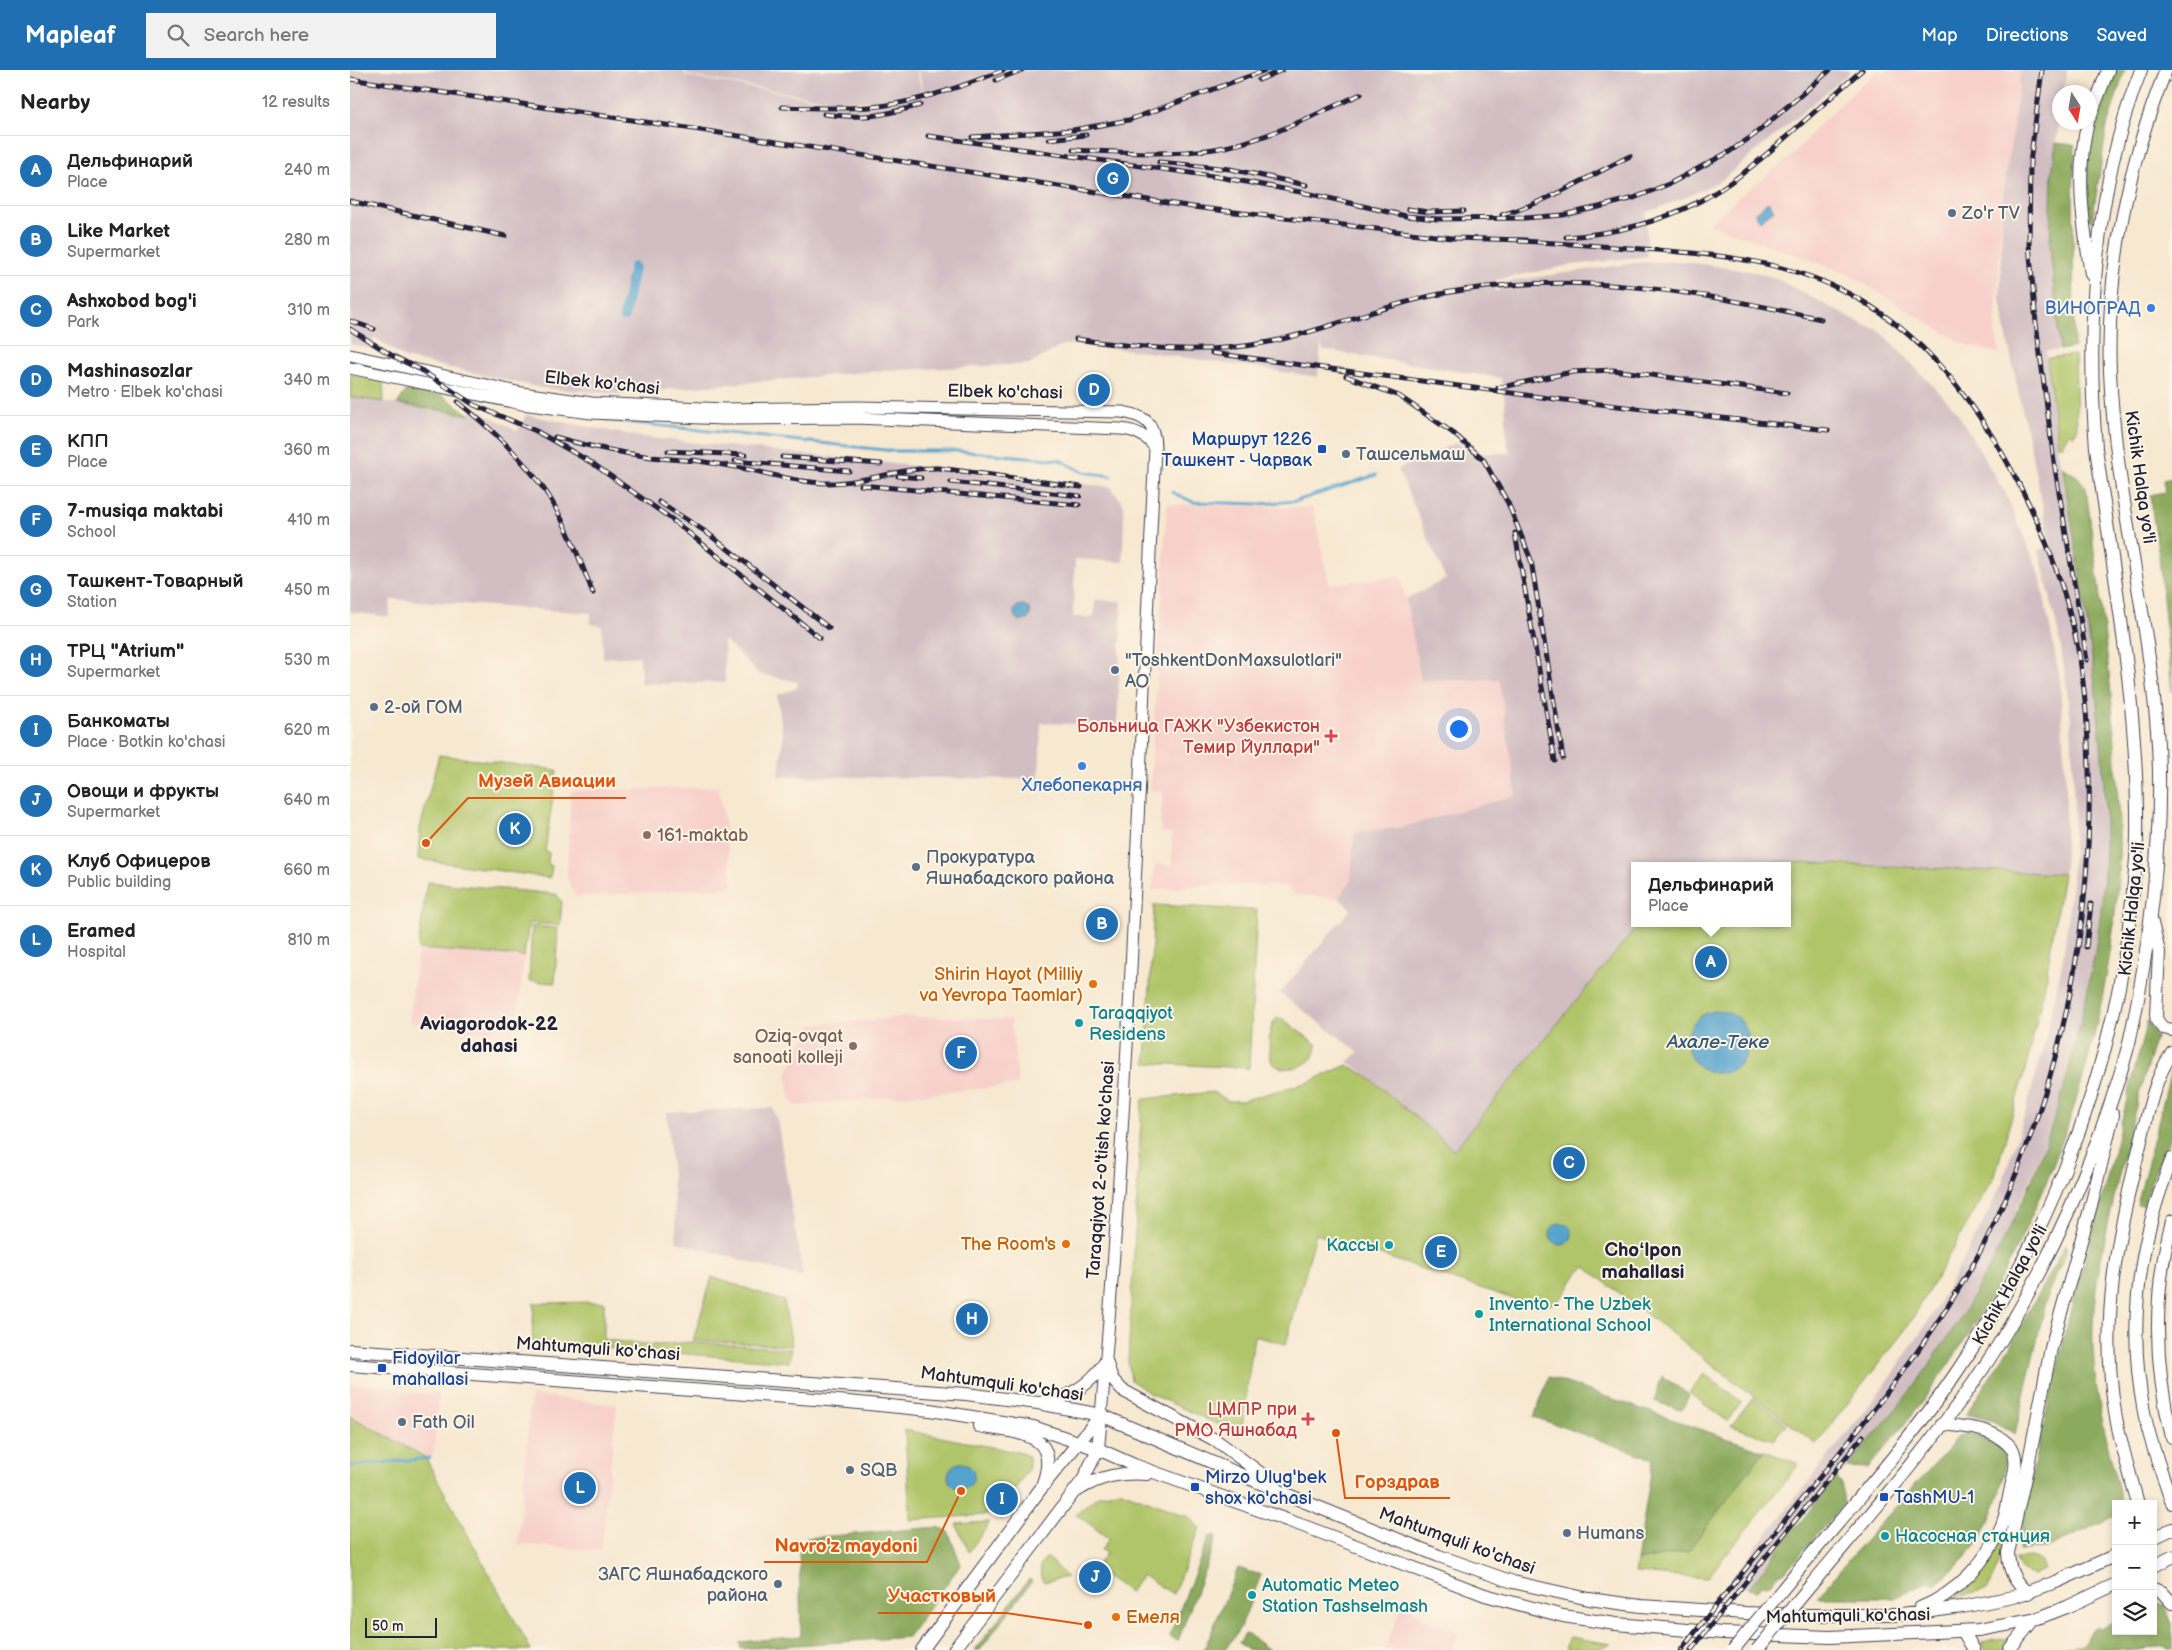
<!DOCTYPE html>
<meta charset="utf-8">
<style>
body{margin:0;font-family:"Balsamiq Sans",sans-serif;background:#f2f2f2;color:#222}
.controls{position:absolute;right:15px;bottom:15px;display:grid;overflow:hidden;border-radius:0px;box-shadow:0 2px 8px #0003}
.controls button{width:45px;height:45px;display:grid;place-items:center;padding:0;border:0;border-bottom:1px solid #e0e0e0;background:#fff;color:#222;font:25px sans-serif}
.compass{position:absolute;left:1702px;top:15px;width:45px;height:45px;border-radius:50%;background:#fff;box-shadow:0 2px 8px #0003;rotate:169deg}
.scale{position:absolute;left:15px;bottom:12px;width:72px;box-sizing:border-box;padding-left:5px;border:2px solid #22223b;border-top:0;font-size:14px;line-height:18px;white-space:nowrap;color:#22223b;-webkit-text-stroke:4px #fcf5e5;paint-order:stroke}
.you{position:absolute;left:1108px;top:658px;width:18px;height:18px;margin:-12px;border:4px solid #fff;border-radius:50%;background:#1a73e8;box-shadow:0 0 0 8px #1a73e833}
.badge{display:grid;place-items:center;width:32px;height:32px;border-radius:50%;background:#1f6fb2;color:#fff;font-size:16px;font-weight:700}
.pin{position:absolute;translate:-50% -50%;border:2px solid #fff;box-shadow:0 1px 5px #0006}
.popup{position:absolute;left:1281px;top:792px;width:160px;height:65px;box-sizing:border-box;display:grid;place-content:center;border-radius:0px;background:#fff;filter:drop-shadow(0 1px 4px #0005);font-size:16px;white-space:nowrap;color:#767676}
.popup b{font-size:19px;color:#222}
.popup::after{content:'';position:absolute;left:50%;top:100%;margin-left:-10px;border:10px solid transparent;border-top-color:#fff}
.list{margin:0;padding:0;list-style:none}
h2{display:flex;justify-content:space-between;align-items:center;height:65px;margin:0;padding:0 20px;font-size:21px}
h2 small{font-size:16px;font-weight:400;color:#767676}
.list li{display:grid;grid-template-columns:32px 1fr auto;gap:15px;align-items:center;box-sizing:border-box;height:70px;padding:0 20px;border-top:1px solid #e0e0e0}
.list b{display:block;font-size:19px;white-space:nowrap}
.list p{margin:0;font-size:16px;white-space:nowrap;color:#767676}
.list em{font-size:16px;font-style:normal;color:#767676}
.icon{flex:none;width:28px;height:28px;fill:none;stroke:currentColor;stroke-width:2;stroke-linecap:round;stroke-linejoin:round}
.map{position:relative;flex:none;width:1822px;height:1580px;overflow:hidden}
header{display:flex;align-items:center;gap:30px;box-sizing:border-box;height:70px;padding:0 25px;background:#1f6fb2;color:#fff}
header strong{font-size:24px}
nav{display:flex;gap:28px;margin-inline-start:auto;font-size:18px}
.search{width:350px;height:45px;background:#f2f2f2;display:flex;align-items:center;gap:12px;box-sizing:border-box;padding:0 18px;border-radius:0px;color:#767676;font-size:19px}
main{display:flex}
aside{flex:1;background:#fff}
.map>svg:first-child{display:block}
</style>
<header>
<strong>Mapleaf</strong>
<div class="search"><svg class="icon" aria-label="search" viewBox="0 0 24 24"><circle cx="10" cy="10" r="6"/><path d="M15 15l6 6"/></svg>Search here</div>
<nav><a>Map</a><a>Directions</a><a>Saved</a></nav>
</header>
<main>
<aside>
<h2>Nearby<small>12 results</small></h2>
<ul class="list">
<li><span class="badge">A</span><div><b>Дельфинарий</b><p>Place</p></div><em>240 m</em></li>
<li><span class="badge">B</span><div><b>Like Market</b><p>Supermarket</p></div><em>280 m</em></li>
<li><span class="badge">C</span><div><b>Ashxobod bog'i</b><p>Park</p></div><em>310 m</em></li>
<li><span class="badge">D</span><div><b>Mashinasozlar</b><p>Metro · Elbek ko'chasi</p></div><em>340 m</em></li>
<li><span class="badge">E</span><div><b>КПП</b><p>Place</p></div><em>360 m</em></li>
<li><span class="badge">F</span><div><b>7-musiqa maktabi</b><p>School</p></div><em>410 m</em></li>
<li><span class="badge">G</span><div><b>Ташкент-Товарный</b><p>Station</p></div><em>450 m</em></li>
<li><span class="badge">H</span><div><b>ТРЦ &quot;Atrium&quot;</b><p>Supermarket</p></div><em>530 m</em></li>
<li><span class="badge">I</span><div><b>Банкоматы</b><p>Place · Botkin ko'chasi</p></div><em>620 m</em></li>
<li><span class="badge">J</span><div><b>Овощи и фрукты</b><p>Supermarket</p></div><em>640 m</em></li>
<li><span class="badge">K</span><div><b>Клуб Офицеров</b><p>Public building</p></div><em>660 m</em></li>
<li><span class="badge">L</span><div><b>Eramed</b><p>Hospital</p></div><em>810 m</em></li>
</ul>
</aside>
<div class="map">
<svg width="1822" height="1580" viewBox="0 0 1822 1580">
<rect width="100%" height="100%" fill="#fcf5e5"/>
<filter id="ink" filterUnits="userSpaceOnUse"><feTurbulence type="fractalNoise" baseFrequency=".02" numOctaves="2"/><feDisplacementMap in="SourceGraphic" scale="10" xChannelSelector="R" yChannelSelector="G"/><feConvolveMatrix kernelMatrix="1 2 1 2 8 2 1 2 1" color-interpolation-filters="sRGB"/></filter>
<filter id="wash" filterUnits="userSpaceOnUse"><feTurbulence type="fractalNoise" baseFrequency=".0096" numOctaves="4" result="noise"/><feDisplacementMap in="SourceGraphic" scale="20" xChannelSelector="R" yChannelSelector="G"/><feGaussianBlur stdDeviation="1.12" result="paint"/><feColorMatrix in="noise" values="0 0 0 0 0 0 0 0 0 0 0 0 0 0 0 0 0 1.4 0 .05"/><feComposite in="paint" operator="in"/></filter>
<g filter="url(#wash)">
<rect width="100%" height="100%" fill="#f7e8d0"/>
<path fill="#f7d0ca" d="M1527 0H1671L1653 126 1645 262 1650 284 1613 274 1497 203 1358 154 1390 126 1444 84 1466 58Z
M817 434 963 438 979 514 1050 507 1056 529 1071 611 1149 609 1166 725 1053 757 1004 763 1001 810 988 828 944 825 937 816 867 814 802 820 805 794 822 796V763L810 762 813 721 800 720Z
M369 717 383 817 226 827 217 808 221 721Z
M68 879 174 886 167 953 162 966 59 952Z
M553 947H593L661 950 668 1015 446 1036 440 1029 437 1003 462 955Z
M0 1314 31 1316 61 1323 89 1324 83 1386H76L0 1346Z
M181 1325 267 1335 251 1481 168 1474Z
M1052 1537 1073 1545 1072 1549 1109 1563 1102 1580H1034Z"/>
<path fill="#d2bec2" d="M0 0H334L335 6 494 34 533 32 574 23 568 0H1499L1500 2 1372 110 1343 124 1296 143 1297 186 1215 196 1146 210 1145 221H1149V214L1173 209 1286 193 1331 191 1405 202 1425 208 1514 255 1529 260 1605 339 1655 423 1690 505 1710 610 1716 719 1715 784 1713 804 1369 789 1339 792 1337 796H1285V853H1290L1104 1080 1016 1004 998 992 1009 982 930 923 1001 839 988 828 1001 810 1004 763 1053 757 1166 725 1149 609 1071 611 1056 529 1096 509 1048 399 1108 372 1118 383H1160L1157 373 1155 332 1151 308 973 280 971 273 968 307 797 282 725 274 713 275 680 294 528 301 267 324 192 318 55 288 24 267 20 279 0 274Z
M337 0H566L572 21 530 31 492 32 336 5Z
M1671 0H1717L1713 22H1710L1709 49 1702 103 1700 177 1710 280 1696 281 1705 362 1746 608 1750 653 1755 780 1754 806 1745 886 1727 967 1699 1065 1654 1170 1608 1250 1583 1290 1555 1327 1497 1397 1454 1442 1398 1518H1374L1535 1315 1581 1247 1627 1165 1652 1113 1676 1040 1695 972 1713 888 1722 813 1724 735 1721 649 1710 570 1689 480 1701 476 1656 263 1650 229 1653 126Z
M0 327 119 345 124 338 168 361 176 345 292 367 761 417 774 435 773 492 725 489 723 547H744L745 530 772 531 767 655 691 653 689 709 429 706 433 667 427 625 447 618 448 612 409 604 374 569 375 612 291 614 290 586 253 588 252 556 241 554V543L41 529 39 547 0 542Z
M423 1038 427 1050 453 1207 327 1172 317 1042Z"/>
<path fill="#b0c569" stroke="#697452" d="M1725 285 1727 360 1723 366V362L1719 363 1712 375H1708L1697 288Z
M0 304 33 311 34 332 0 327Z
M89 685 207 700 195 781 199 783 198 794 202 796 200 808 68 789 70 758Z
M1369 789 1713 804 1694 919 1675 1000 1645 1105 1559 1255 1466 1374 1235 1197C1215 1210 1221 1237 1185 1236L966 1164 936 1274 904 1266 891 1365 799 1323 781 1310 778 1292 792 1031 794 1029 863 1022 879 1031H891L959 1012 997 995 1016 1005 1104 1080 1290 853H1437V796H1337L1339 792Z
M77 812 206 824 212 832 210 855 179 853 174 886 68 879Z
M804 835 907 840 899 998 796 993Z
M182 856 208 858 205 913 179 911Z
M928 948 933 949 967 975C967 996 935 1005 922 993 918 982 917 954 928 948Z
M362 1207 434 1231 442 1276 343 1270Z
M254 1232V1270L308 1275 341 1272 441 1279 439 1292 182 1272 184 1233Z
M1354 1304 1392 1332 1377 1351 1339 1323Z
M1403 1328 1436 1354 1423 1370 1381 1356Z
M0 1346 75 1387 181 1580H0Z
M555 1360 672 1383 679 1387V1398L649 1444 560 1450Z
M1414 1381 1449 1394 1357 1508 1285 1503 1287 1491 1338 1481Z
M769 1420 839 1447 850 1458 823 1524 792 1505 780 1522 745 1499 756 1483 751 1480 759 1469 726 1444 748 1426Z
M640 1452 619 1482 606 1454Z
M1657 1463 1646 1500 1637 1520 1603 1528 1635 1493Z
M697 1487 717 1507 694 1512 692 1508 690 1496Z
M1680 1487 1691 1490 1695 1499 1684 1505C1673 1503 1667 1498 1665 1488Z
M1220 1567 1261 1574C1249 1580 1230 1580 1215 1578Z
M1662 1568 1653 1580H1634L1631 1572Z"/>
<path fill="#8caa5d" stroke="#57664c" d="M1764 0H1775L1757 56 1742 151 1737 149C1737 120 1734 86 1742 57 1747 37 1755 19 1764 0Z
M1706 73 1725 75 1723 130 1724 277 1710 280 1700 177 1702 103Z
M58 318 93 326 120 345 47 334Z
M1712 396 1728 407 1736 418C1748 515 1763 612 1767 710 1768 736 1770 763 1769 789 1761 974 1695 1156 1590 1307 1568 1339 1543 1368 1518 1398L1497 1397C1526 1362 1558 1327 1584 1288 1630 1219 1672 1143 1699 1064 1712 1027 1722 988 1731 950 1744 894 1754 838 1755 780 1756 651 1733 524 1712 396Z
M1822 408V622L1809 486 1800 425 1815 422 1813 410Z
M1797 951 1806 967C1789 1020 1776 1074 1764 1128 1753 1177 1741 1227 1743 1278 1745 1330 1760 1383 1772 1434H1766V1445L1696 1479 1669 1480 1672 1456 1670 1452 1724 1227 1743 1163Z
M1822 997V1063L1804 1104 1793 1136 1787 1135Z
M1715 1175 1717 1181 1698 1223 1665 1364 1643 1351 1616 1344 1659 1278Z
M1312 1306 1339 1325 1332 1340 1304 1331Z
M1199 1307 1414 1381 1338 1481 1287 1491 1303 1389 1184 1347Z
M1617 1363C1629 1365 1643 1366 1651 1378 1663 1397 1639 1458 1626 1475 1614 1490 1600 1503 1585 1515L1578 1512 1545 1528H1467L1501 1487 1609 1366Z
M1486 1407 1491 1412 1494 1433 1434 1503 1428 1505 1421 1514 1413 1515 1406 1520 1398 1518Z
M588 1457 598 1461 611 1494 558 1567 391 1579 390 1572 451 1566 449 1479 457 1468Z
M865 1465 866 1469 828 1571 819 1567 859 1467Z
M888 1498 911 1505 891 1556 875 1580H854Z
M679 1509 682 1511 630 1580H625Z
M1803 1531 1815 1538 1822 1553V1580H1816L1815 1576 1788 1580H1696L1733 1575 1740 1561 1748 1557 1750 1560 1766 1553V1561H1803Z
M895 1564 899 1565 919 1580H898L889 1573Z"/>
<path fill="#54a3cd" stroke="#3b6284" d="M1418 132 1424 140 1410 151 1404 143Z
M664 543a8 8 0 1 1 16 0a8 8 0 1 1-16 0Z
M1337 972a31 31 0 1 1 62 0a31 31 0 1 1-62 0Z
M1200 1164a11 11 0 1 1 22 0a11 11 0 1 1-22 0Z
M598 1406a13 13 0 1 1 26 0a13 13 0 1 1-26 0Z"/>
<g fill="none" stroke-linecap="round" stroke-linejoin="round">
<path stroke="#54a3cd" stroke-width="3" d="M257 350 544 381H609L710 390 733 402 761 406
M822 422 843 432 910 434 946 431 1026 405
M0 1396 80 1388"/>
<path stroke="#54a3cd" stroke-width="10" d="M274 247 284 197"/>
</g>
</g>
<g filter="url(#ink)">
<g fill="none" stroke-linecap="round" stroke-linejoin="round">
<g stroke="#424051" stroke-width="13">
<path id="secondary" d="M0 285 172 323 242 333 375 339 508 337 772 342C796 346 805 353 805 378 789 700 780 1024 751 1345
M0 298 172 334 241 343 373 349 505 348 770 359C785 360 797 366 805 378"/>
</g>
<g stroke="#424051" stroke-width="14">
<path id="primary" d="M1801 849 1809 882 1806 945 1807 951 1813 958 1822 960
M1822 1089C1789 1170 1777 1255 1794 1342 1800 1373 1812 1403 1822 1433
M1822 1151C1803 1222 1804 1296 1822 1367
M0 1280 616 1324 688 1333 751 1345 943 1427 1089 1486 1163 1512 1239 1529 1291 1536 1395 1543 1447 1545H1551L1612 1537 1663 1527 1706 1512 1766 1485
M756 1291 762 1309 772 1320 867 1371 925 1414
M0 1295 478 1330 580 1340 683 1357 748 1379 784 1395 959 1458 1135 1525 1213 1546 1266 1554 1373 1563 1480 1567 1628 1560 1683 1550 1717 1537 1766 1514
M693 1332C720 1328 741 1314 756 1291
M629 1356C665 1363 712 1361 693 1413
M728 1420C751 1406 771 1402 797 1404
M1788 1434C1780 1403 1770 1373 1765 1342 1750 1250 1767 1168 1789 1079 1797 1048 1803 1010 1822 983
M1803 1468 1822 1459
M1803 1496 1822 1487
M1803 1519 1812 1522 1822 1533
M1570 1538C1606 1524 1638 1491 1652 1455 1657 1443 1658 1430 1661 1417 1664 1405 1668 1392 1663 1380 1647 1358 1617 1357 1592 1354
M572 1580 692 1417 751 1345
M604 1580 733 1410 748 1379 751 1345"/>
</g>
<g stroke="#424051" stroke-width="14">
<path id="trunk" d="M1740 47 1758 0
M1738 52C1725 102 1733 154 1741 204
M1445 1504C1500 1438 1558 1374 1606 1303 1693 1175 1752 1030 1776 878 1781 842 1786 805 1787 768 1789 637 1764 507 1746 378 1736 251 1744 119 1791 0
M1461 1515C1516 1449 1574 1383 1624 1312 1677 1235 1717 1153 1749 1066 1760 1035 1771 1005 1779 973 1790 925 1797 877 1803 828 1809 769 1812 709 1806 649 1796 533 1765 419 1760 302 1756 202 1778 93 1816 0
M1678 1523C1664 1512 1659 1500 1658 1483L1679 1390 1701 1278 1742 1132 1763 1045
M1613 1561 1624 1580
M1659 1580 1683 1550"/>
</g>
<use href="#secondary" stroke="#fff" stroke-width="11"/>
<use href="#primary" stroke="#fff" stroke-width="12"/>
<use href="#trunk" stroke="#fff" stroke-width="12"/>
<g stroke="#22223b" stroke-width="5">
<path id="rail" d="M1692 0 1680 93 1679 174 1686 253 1704 392 1737 590
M0 9 357 61 843 137 1102 168 1176 170
M646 10 672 0
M909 10 932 0
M432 37C461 38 491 39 520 37 563 34 614 16 654 0
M474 44C515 49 531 46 570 35
M578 66 869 107 961 124 1056 146 1088 149 1175 148 1213 145 1249 137 1284 128 1321 113 1379 82 1404 65 1480 0
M622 67 723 60 779 50 916 0
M699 69 736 65
M723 80C770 82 818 86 864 79 916 71 964 45 1011 24
M809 92 880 99 956 115
M0 131 155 166
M1058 139 1078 142 1114 141
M1152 145C1197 132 1238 107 1280 86
M1216 167C1263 164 1308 153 1350 131 1381 115 1409 91 1435 68 1461 45 1486 23 1512 0
M1169 171C1210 173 1251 176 1292 179 1367 184 1446 191 1512 231 1573 267 1617 322 1652 383 1690 449 1719 520 1731 596 1738 646 1740 697 1739 747 1736 888 1705 1024 1645 1152 1602 1243 1537 1324 1474 1402 1426 1461 1378 1520 1331 1580
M0 251 24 259
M0 259 51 291
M726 269C790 278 855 285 919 272 978 260 1035 234 1095 223 1220 200 1349 221 1471 249
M862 283 1206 329 1478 360
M45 287 71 300 124 335 186 361 242 393 320 448 470 568
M996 306 1049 326 1103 363 1133 389 1158 433 1181 490 1213 688
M1148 318 1222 302 1263 300 1437 323
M108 332C142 359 174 389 198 425 217 455 230 490 243 523
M205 367C251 380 301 389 350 391
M318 381 395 385
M432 387 531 394
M343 390C359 393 376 395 392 398 421 404 449 413 479 413 517 413 552 397 589 398L731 417
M385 391 499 401
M548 406 571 408
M601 412 730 426
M511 415 729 435
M309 432 356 462 479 558
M1165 463 1205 691
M1736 877 1741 834
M1341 1580 1513 1366"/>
</g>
<use href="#rail" stroke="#fcf5e5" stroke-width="3" stroke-dasharray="9" stroke-linecap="butt"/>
<g stroke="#424051" stroke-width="14" stroke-linecap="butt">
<path id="trunk-bridge" d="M1383 1580 1445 1504
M1407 1580 1461 1515"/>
</g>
<use href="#trunk-bridge" stroke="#fff" stroke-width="12"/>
</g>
</g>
<g fill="#5c6f8a" stroke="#fcf5e5" stroke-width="2">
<circle cx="1602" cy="143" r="5"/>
<circle cx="996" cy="384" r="5"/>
<circle cx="765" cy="600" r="5"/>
<circle cx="24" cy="637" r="5"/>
<circle cx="566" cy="797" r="5"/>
<circle cx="52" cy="1352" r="5"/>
<circle cx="500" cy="1400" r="5"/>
<circle cx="1217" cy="1463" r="5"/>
<circle cx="428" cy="1514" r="5"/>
</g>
<g fill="#3f7fe0" stroke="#fcf5e5" stroke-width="2">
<circle cx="1801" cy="238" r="5"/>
<circle cx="732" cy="696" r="5"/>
</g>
<g fill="#1a4fb4" stroke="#fcf5e5" stroke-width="2">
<rect x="967" y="374" width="10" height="10" rx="2.5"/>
<rect x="27" y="1293" width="10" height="10" rx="2.5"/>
<rect x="840" y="1412" width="10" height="10" rx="2.5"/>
<rect x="1529" y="1422" width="10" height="10" rx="2.5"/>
</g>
<g fill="#e0444e" stroke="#fcf5e5" stroke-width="2">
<path d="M978.5 658.5h5v5h5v5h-5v5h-5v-5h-5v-5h5z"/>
<path d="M955.5 1341.5h5v5h5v5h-5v5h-5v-5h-5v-5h5z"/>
</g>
<g fill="#8d6e63" stroke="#fcf5e5" stroke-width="2">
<circle cx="297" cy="765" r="5"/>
<circle cx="503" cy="976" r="5"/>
</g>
<g fill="#e8710a" stroke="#fcf5e5" stroke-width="2">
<circle cx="743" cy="914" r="5"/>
<circle cx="716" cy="1174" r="5"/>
<circle cx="766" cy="1547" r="5"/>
</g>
<g fill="#0f9aa8" stroke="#fcf5e5" stroke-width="2">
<circle cx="729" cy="953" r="5"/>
<circle cx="1039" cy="1175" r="5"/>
<circle cx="1129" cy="1244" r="5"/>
<circle cx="1535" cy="1466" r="5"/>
<circle cx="902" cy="1525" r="5"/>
</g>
<g text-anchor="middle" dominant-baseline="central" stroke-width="4" stroke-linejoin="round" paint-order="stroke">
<g font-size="18" fill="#4e5e75" stroke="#fcf5e5" text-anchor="start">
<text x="1612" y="143">Zo'r TV</text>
<text x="1006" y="384">Ташсельмаш</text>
<text x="775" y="590">"ToshkentDonMaxsulotlari"<tspan x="775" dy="21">AO</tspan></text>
<text x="34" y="637">2-ой ГОМ</text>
<text x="576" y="787">Прокуратура<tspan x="576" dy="21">Яшнабадского района</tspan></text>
<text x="62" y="1352">Fath Oil</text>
<text x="510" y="1400">SQB</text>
<text x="1227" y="1463">Humans</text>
<text x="418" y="1504" text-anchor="end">ЗАГС Яшнабадского<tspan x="418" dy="21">района</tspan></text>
</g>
<g font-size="18" fill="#366cbe" stroke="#fcf5e5" text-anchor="end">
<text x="1791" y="238">ВИНОГРАД</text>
<text x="732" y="715" text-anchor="middle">Хлебопекарня</text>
</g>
<g font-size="18" fill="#22223b" stroke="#fcf5e5">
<text transform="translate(252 313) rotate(6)">Elbek ko'chasi</text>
<text transform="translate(655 322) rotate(1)">Elbek ko'chasi</text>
<text transform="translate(1790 407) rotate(82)">Kichik Halqa yo'li</text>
<text transform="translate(1782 839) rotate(-84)">Kichik Halqa yo'li</text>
<text transform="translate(751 1100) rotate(-86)">Taraqqiyot 2-o'tish ko'chasi</text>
<text transform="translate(1660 1215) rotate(-61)">Kichik Halqa yo'li</text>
<text transform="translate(248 1279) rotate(4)">Mahtumquli ko'chasi</text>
<text transform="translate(652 1314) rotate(8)">Mahtumquli ko'chasi</text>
<text transform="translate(1107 1471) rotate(20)">Mahtumquli ko'chasi</text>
<text transform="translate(1498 1546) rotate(-1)">Mahtumquli ko'chasi</text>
</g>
<g font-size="18" fill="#164399" stroke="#fcf5e5" text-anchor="start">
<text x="962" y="369" text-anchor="end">Маршрут 1226<tspan x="962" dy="21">Ташкент - Чарвак</tspan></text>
<text x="42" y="1288">Fidoyilar<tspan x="42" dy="21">mahallasi</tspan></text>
<text x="855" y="1407">Mirzo Ulug'bek<tspan x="855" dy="21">shox ko'chasi</tspan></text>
<text x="1544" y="1427">TashMU-1</text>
</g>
<g font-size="18" fill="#be3a42" stroke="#fcf5e5" text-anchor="end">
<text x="970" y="656">Больница ГАЖК "Узбекистон<tspan x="970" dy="21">Темир Йуллари"</tspan></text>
<text x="947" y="1339">ЦМПР при<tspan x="947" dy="21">РМО Яшнабад</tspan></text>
</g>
<g font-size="18" fill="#785e54" stroke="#fcf5e5" text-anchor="start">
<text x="307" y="765">161-maktab</text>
<text x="493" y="966" text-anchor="end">Oziq-ovqat<tspan x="493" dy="21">sanoati kolleji</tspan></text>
</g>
<g font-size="18" fill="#c56008" stroke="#fcf5e5" text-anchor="end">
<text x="733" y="904">Shirin Hayot (Milliy<tspan x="733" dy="21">va Yevropa Taomlar)</tspan></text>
<text x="706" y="1174">The Room's</text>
<text x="776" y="1547" text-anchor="start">Емеля</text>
</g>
<g font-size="18" fill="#0d838f" stroke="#fcf5e5" text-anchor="start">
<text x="739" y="943">Taraqqiyot<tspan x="739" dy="21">Residens</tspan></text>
<text x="1029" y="1175" text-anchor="end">Кассы</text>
<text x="1139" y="1234">Invento - The Uzbek<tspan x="1139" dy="21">International School</tspan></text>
<text x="1545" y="1466">Насосная станция</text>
<text x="912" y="1515">Automatic Meteo<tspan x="912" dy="21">Station Tashselmash</tspan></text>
</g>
<g font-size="19" font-weight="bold" fill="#22223b" stroke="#fcf5e5">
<text x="139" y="954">Aviagorodok-22<tspan x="139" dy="22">dahasi</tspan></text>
<text x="1293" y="1180">Choʻlpon<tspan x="1293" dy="22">mahallasi</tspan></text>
</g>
<g font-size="19" font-style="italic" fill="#365675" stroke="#fcf5e5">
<text x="1368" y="972">Ахале-Теке</text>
</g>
</g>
<path fill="none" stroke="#de560e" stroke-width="2" d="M76 773L118 728H276M986 1363L995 1428H1100M611 1421L577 1492H414M738 1555L656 1543H528"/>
<g fill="#de560e" stroke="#fcf5e5" stroke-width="2">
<circle cx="76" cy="773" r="5"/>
<circle cx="986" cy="1363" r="5"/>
<circle cx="611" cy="1421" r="5"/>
<circle cx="738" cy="1555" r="5"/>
</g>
<g font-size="19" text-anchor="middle" font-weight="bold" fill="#de560e" stroke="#fcf5e5" stroke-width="4" stroke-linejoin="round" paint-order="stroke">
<text x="197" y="717">Музей Авиации</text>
<text x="1047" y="1418">Горздрав</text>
<text x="496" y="1482">Navro'z maydoni</text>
<text x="592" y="1532">Участковый</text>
</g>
</svg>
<div class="controls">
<button>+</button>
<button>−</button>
<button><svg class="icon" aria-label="layers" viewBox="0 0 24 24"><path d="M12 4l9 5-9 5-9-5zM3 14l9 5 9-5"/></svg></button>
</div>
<svg class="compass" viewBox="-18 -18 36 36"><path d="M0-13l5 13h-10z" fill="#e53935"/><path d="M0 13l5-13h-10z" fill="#767676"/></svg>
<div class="scale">50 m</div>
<div class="you"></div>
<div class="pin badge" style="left:1361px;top:892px">A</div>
<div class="popup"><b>Дельфинарий</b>Place</div>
<div class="pin badge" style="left:752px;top:854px">B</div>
<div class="pin badge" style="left:1219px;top:1093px">C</div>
<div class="pin badge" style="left:744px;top:320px">D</div>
<div class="pin badge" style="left:1091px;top:1182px">E</div>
<div class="pin badge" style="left:611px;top:983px">F</div>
<div class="pin badge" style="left:763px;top:109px">G</div>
<div class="pin badge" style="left:622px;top:1249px">H</div>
<div class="pin badge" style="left:652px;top:1429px">I</div>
<div class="pin badge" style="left:745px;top:1507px">J</div>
<div class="pin badge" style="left:165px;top:759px">K</div>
<div class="pin badge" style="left:230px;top:1418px">L</div>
</div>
</main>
